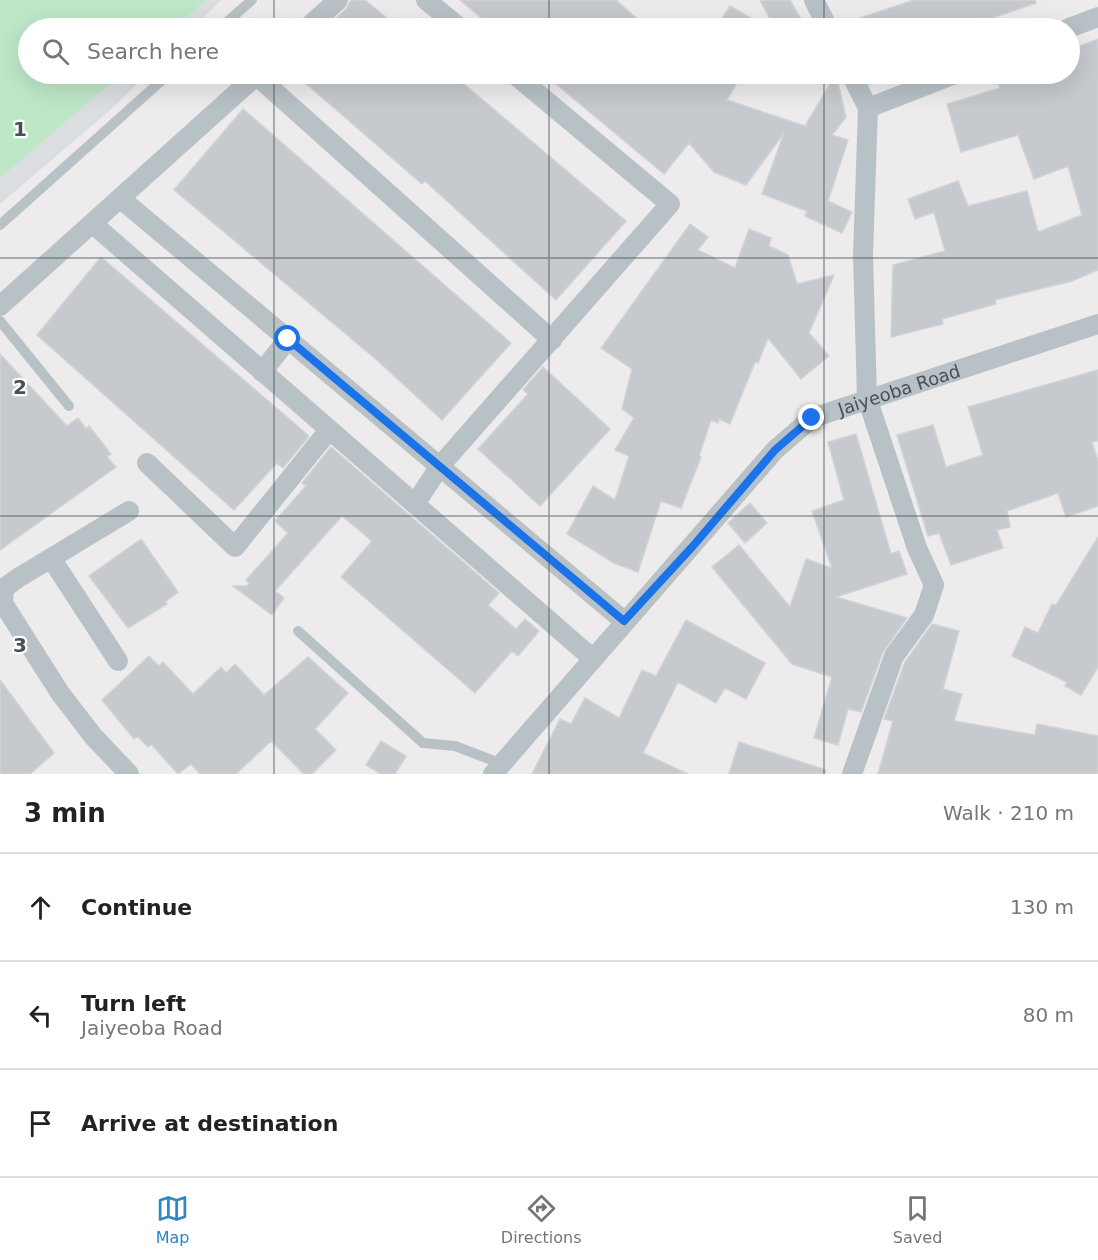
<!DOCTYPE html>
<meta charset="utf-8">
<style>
body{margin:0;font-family:"DejaVu Sans",sans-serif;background:#f6f6f6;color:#222}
.stop{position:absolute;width:18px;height:18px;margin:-14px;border:4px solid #1a73e8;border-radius:50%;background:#fff}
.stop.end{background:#1a73e8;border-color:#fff;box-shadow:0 2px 6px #0008}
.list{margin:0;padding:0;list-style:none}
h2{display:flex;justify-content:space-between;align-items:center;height:78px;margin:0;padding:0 24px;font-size:26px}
h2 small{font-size:20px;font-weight:400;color:#767676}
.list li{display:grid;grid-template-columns:39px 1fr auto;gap:18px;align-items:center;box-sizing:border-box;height:108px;padding:0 24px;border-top:2px solid #e0e0e0}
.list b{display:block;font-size:22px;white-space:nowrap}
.list p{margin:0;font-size:20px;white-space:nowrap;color:#767676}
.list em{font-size:20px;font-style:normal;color:#767676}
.icon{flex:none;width:33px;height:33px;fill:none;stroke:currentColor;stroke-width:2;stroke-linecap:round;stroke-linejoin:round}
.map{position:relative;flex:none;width:1098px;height:774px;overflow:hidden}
.search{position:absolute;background:#fff;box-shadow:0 6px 24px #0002;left:18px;right:18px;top:18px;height:66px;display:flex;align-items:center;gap:15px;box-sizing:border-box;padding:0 21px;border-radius:33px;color:#767676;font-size:22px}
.sheet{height:402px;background:#fff}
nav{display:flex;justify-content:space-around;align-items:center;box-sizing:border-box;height:84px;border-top:2px solid #e0e0e0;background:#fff;font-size:16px;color:#767676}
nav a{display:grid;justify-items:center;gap:3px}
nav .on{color:#2f87c5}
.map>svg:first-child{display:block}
</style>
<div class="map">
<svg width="1098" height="774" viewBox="0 0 1098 774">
<rect width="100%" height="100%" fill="#eeebec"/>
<path fill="#dbdee0" d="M0 0H221L193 28H28V74H147L108 112 0 204Z"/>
<path fill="#bee7c8" d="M0 0H206L173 28H28V74H121L0 178Z"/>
<path fill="#c6c9cd" stroke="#d0d3d6" stroke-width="1.5" d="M351 0H365L399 28H326L346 9Z
M460 0H616L647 28H493Z
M760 0H790L806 28H775Z
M914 0H1035L1036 3 981 22 979 18 949 28H840L839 25Z
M730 6 768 28H716Z
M1098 39V270L1072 281 995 300 996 304 942 319 943 324 891 337 893 265 945 251 934 212 915 219 908 199 958 181 968 206 1027 191 1038 232 1082 215 1068 166 1034 179 1018 135 961 152 947 104 1000 88 996 74H1070V50Z
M295 74H452L626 221 556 300 425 181 422 184Z
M544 74H742L727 100 805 126 836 74 846 117 832 135 848 140 828 201 852 212 842 233 805 216 807 211 762 194 784 133 746 185 714 172 689 143 664 174Z
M243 109 511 343 442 420 378 361 174 190Z
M690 224 708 237 698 250 735 268 749 229 771 238 769 246 788 255 797 284 834 275 809 333 829 356 801 379 768 338 758 363 755 362 730 424 719 419 718 423 711 420 699 456 701 457 681 508 661 501 638 572 614 563 567 534 593 486 615 500 629 456 615 450 634 418 622 409 632 369 601 348Z
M101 257 309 436 283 468 277 463 234 510 37 335Z
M0 354 67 426 78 418 86 429 89 426 111 454 107 457 116 467 0 550Z
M543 367 610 429 540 506 478 449 528 394 523 390Z
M1098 370V441L1092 442 1098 461V506L1066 517 1058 493 1007 511 1010 527 997 530 1003 548 951 565 939 533 928 536 897 435 933 425 946 467 983 455 968 407Z
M856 434 891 554 899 551 907 574 836 597 907 618 883 652 861 712 848 709 838 745 814 738 832 677 792 664 712 567 739 545 790 607 806 559 832 568 812 511 844 500 828 442Z
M331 447 499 593 488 605 516 629 525 619 539 631 518 656 512 651 475 693 341 577 372 541 342 516 275 591 284 598 272 615 233 586H247L249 583 246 580 288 533 275 521 306 486 302 483Z
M750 503 767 523 745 543 728 523Z
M1098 537V667L1081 695 1065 686 1067 682 1012 656 1025 627 1038 633 1052 604 1056 605Z
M141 539 178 592 165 602 167 604 128 628 89 576Z
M686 620 765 663 746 699 725 688 716 703 678 682 643 753 688 774H532L560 719 571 724 585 698 619 718 642 670 656 676Z
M932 624 959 631 943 689 962 694 954 721 1035 735 1037 724 1098 736V774H878L893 721 884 719 905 662Z
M149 656 159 666 163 662 193 694 221 667 226 673 235 664 264 695 308 657 348 693 315 729 336 750 312 774H304L271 741 236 774H200L191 764 178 774 151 744 148 747 137 736 134 739 102 700Z
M0 680 54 753 30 774H0Z
M381 741 406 756 395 774H381L366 765Z
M739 742 826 770 825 774H729Z"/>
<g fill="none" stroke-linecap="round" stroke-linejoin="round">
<path stroke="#b8c2c6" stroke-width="10" d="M220 28 252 0
M0 225 169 74
M0 321 69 406
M298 631 423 743 455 746 502 764"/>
<g stroke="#b8c2c6" stroke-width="20">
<path d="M426 0 460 28"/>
<path d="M814 0 828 28"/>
<path d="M307 28 338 0"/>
<path d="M1069 28 1098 17"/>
<path d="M851 74 868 108 863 256 867 398 917 548 934 585 924 615 894 656 852 774"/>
<path d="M256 75 552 340"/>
<path d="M868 108 955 74"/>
<path d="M121 199 624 621"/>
<path d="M93 224 592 658"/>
<path d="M0 306 258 74"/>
<path d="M262 372 288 339"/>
<path d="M147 463 235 547 329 430"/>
<path d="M415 504 440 466 670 204 514 74"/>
<path d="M129 511 18 578 4 588 3 603 60 693 93 736 129 774"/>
<path d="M51 558 118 661"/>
<path id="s1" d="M493 774 775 450 812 418 1098 324"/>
</g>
</g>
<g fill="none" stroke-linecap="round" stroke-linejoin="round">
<path stroke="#1a73e8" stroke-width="8" d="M288 339 624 621 693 546 775 450 812 418"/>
</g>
<path fill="none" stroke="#465156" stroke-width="1.5" stroke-opacity="0.55" d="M274 0V28M549 0V28M824 0V28M274 74V774M549 74V774M824 74V774M0 258H1098M0 516H1098"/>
<g text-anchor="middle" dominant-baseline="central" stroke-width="4.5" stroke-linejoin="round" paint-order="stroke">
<g font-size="18" fill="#465156" stroke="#fff">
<text stroke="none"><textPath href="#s1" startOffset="570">Jaiyeoba Road</textPath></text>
</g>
</g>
<g font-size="20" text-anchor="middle" font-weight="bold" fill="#465156" stroke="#fff" stroke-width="4.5" stroke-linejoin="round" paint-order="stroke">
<text x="20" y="136">1</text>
<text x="20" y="394">2</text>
<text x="20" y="652">3</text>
</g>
</svg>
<div class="stop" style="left:288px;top:339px"></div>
<div class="stop end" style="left:812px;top:418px"></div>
<div class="search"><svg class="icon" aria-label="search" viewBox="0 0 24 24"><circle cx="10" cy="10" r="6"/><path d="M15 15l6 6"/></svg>Search here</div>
</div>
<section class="sheet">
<h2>3 min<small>Walk · 210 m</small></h2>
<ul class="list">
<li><svg class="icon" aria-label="ahead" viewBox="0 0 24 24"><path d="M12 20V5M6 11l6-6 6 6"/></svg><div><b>Continue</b></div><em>130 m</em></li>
<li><svg class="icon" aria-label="left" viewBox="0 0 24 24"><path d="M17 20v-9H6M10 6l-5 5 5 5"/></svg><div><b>Turn left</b><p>Jaiyeoba Road</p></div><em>80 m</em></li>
<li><svg class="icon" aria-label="arrive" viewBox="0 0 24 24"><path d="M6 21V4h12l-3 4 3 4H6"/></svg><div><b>Arrive at destination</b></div></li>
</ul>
</section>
<nav>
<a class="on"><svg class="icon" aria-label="map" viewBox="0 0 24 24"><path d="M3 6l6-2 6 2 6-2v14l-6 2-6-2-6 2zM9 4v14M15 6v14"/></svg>Map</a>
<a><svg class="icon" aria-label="directions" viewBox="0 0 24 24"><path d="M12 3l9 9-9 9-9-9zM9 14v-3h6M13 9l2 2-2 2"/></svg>Directions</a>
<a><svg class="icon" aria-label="saved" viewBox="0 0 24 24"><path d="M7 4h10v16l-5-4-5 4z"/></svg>Saved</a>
</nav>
